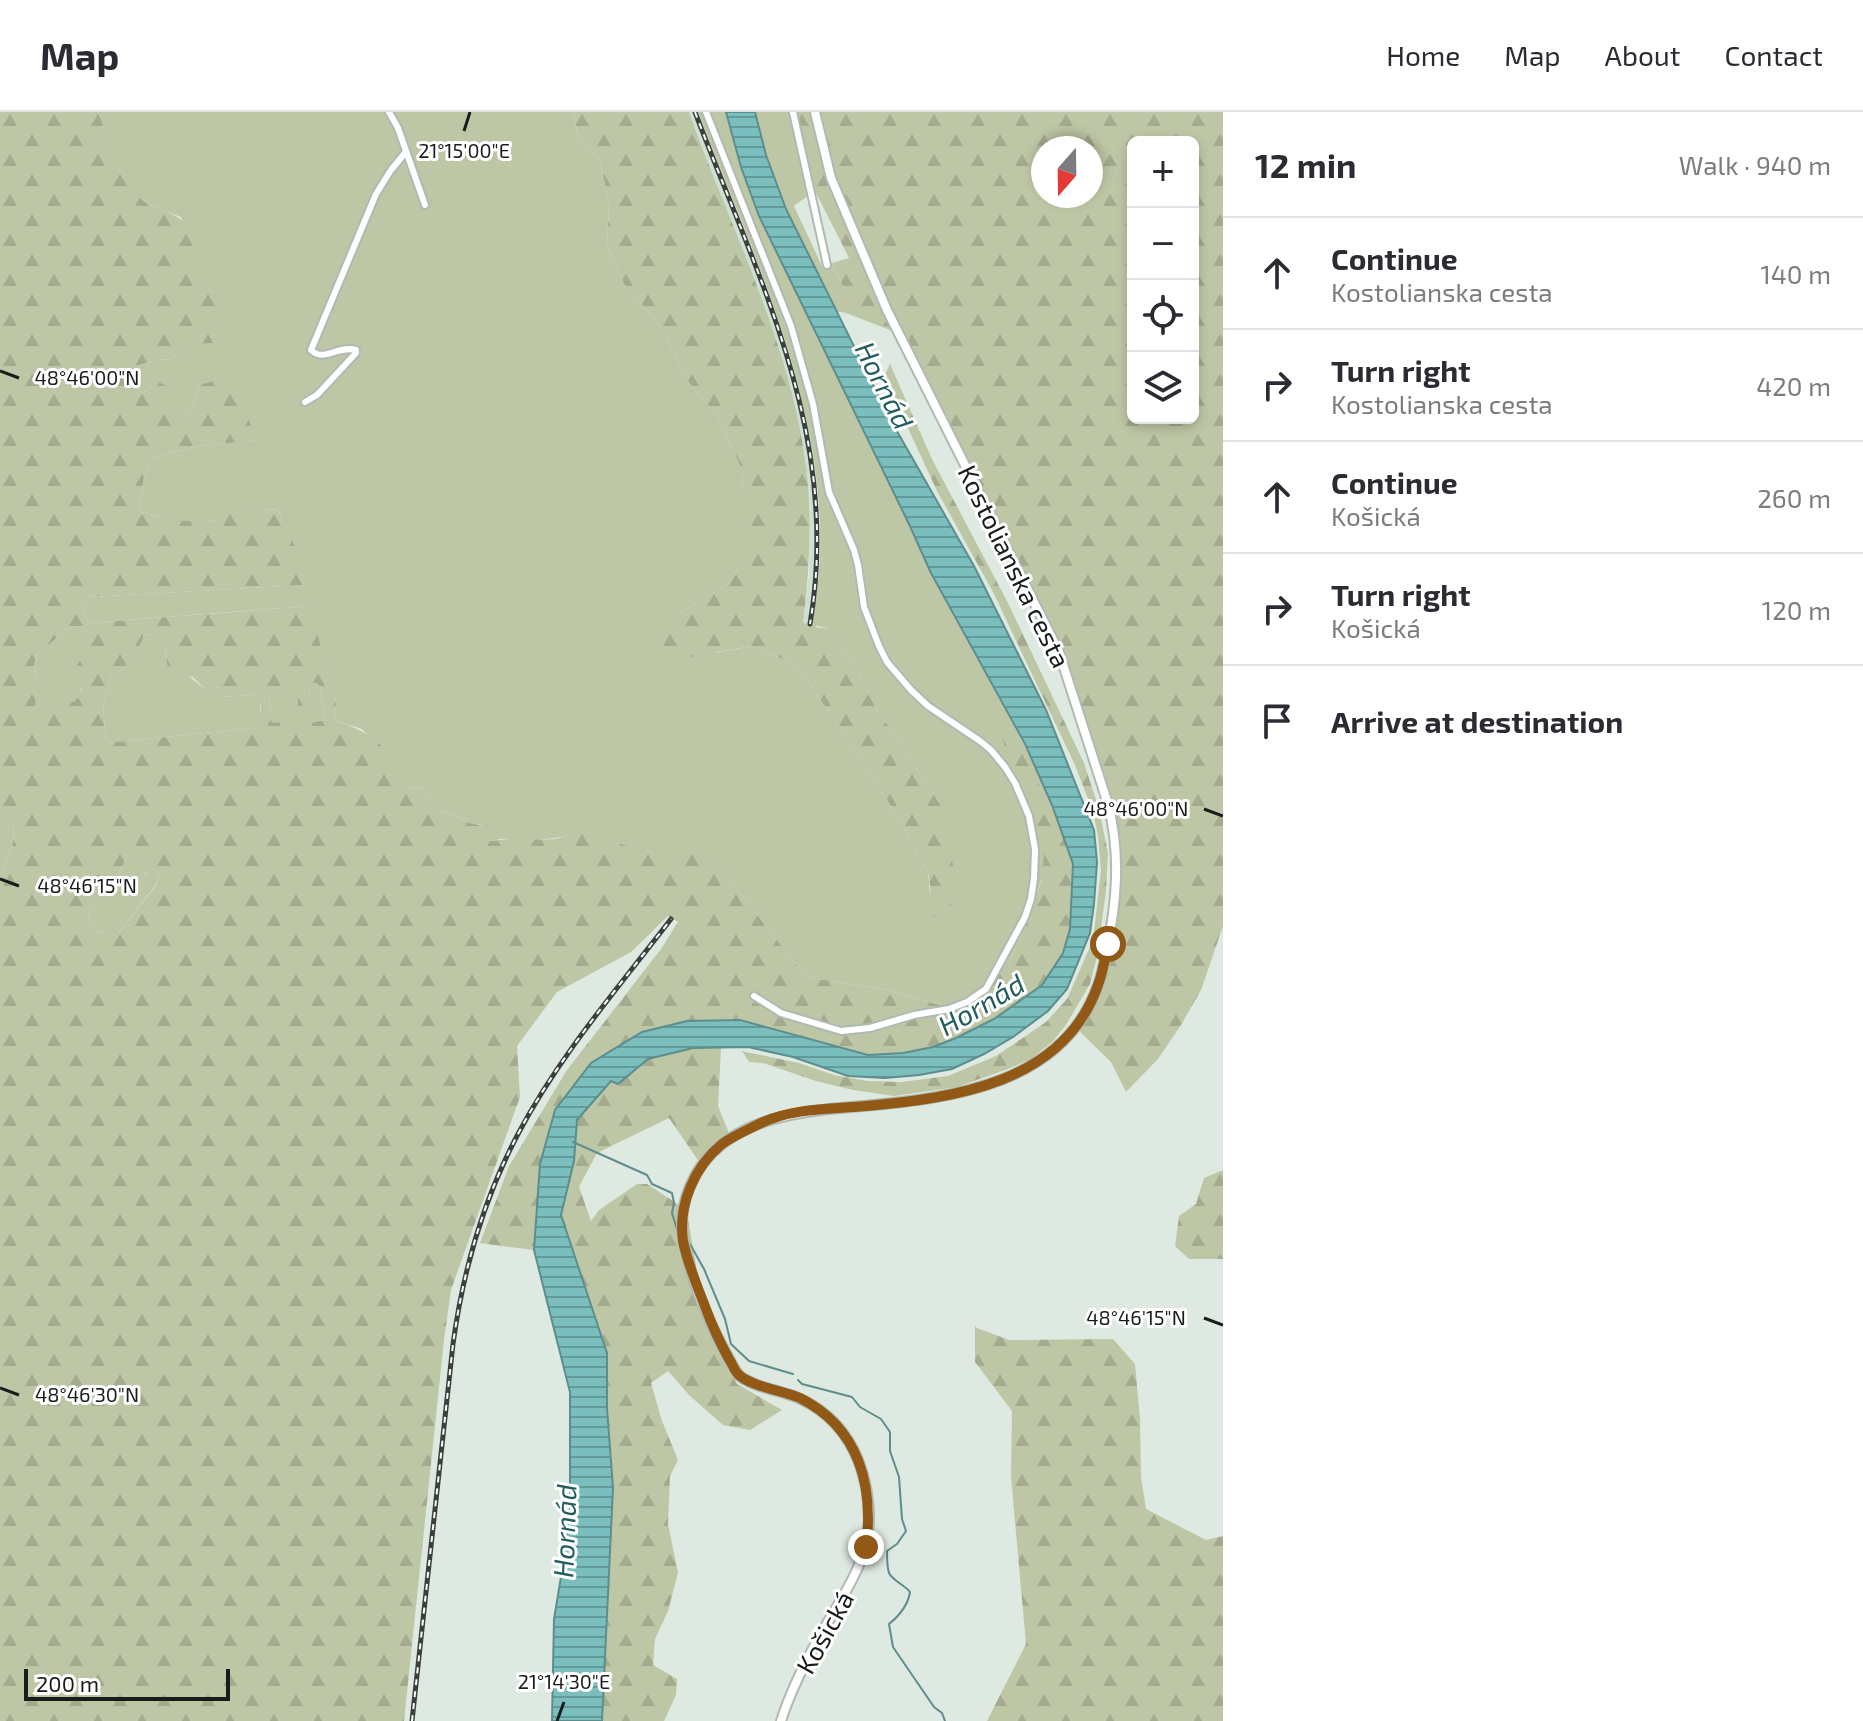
<!DOCTYPE html>
<meta charset="utf-8">
<style>
body{margin:0;font-family:"Exo 2",sans-serif;background:#f7f7f7;color:#2b2b33}
.controls{position:absolute;right:24px;top:24px;display:grid;overflow:hidden;border-radius:12px;box-shadow:0 4px 12px #0003}
.controls button{width:72px;height:72px;display:grid;place-items:center;padding:0;border:0;border-bottom:2px solid #e1e1e2;background:#fff;color:#2b2b33;font:40px sans-serif}
.compass{position:absolute;left:1031px;top:24px;width:72px;height:72px;border-radius:50%;background:#fff;box-shadow:0 4px 12px #0003;rotate:200deg}
.scale{position:absolute;left:24px;bottom:20px;width:206px;box-sizing:border-box;padding-left:8px;border:4px solid #181c1a;border-top:0;font-size:22px;line-height:28px;white-space:nowrap;color:#181c1a;-webkit-text-stroke:6px #fff;paint-order:stroke}
.stop{position:absolute;width:24px;height:24px;margin:-18px;border:6px solid #925816;border-radius:50%;background:#fff}
.stop.end{background:#925816;border-color:#fff;box-shadow:0 2px 8px #0008}
.list{margin:0;padding:0;list-style:none}
h2{display:flex;justify-content:space-between;align-items:center;height:104px;margin:0;padding:0 32px;font-size:34px}
h2 small{font-size:26px;font-weight:400;color:#7c7c81}
.list li{display:grid;grid-template-columns:52px 1fr auto;gap:24px;align-items:center;box-sizing:border-box;height:112px;padding:0 32px;border-top:2px solid #e1e1e2}
.list b{display:block;font-size:30px;white-space:nowrap}
.list p{margin:0;font-size:26px;white-space:nowrap;color:#7c7c81}
.list em{font-size:26px;font-style:normal;color:#7c7c81}
.icon{flex:none;width:44px;height:44px;fill:none;stroke:currentColor;stroke-width:2;stroke-linecap:round;stroke-linejoin:round}
.map{position:relative;flex:none;width:1223px;height:1609px;overflow:hidden}
header{display:flex;align-items:center;gap:48px;box-sizing:border-box;height:112px;padding:0 40px;background:#fff;border-bottom:2px solid #e1e1e2}
header strong{font-size:38px}
nav{display:flex;gap:44px;margin-inline-start:auto;font-size:28px}
main{display:flex}
aside{flex:1;background:#fff}
.map>svg:first-child{display:block}
</style>
<header>
<strong>Map</strong>
<nav><a>Home</a><a>Map</a><a>About</a><a>Contact</a></nav>
</header>
<main>
<div class="map">
<svg width="1223" height="1609" viewBox="0 0 1223 1609">
<defs>
<pattern id="forest-firs" width="22" height="20" patternUnits="userSpaceOnUse" patternTransform="scale(2)"><rect width="22" height="20" fill="#bec7a5"/><path d="M5 1l3.5 6h-7zM16 11l3.5 6h-7z" fill="#a3aa8d"/></pattern>
<pattern id="water-rules" width="6" height="5" patternUnits="userSpaceOnUse" patternTransform="scale(2)"><rect width="6" height="5" fill="#7abfbe"/><path d="M0 2.5h6" fill="none" stroke="#639a9a"/></pattern>
</defs>
<rect width="100%" height="100%" fill="#dee9e1"/>
<path fill="#cde0d3" d="M689 0H698L774 196 805 295 814 345 819 397 818 475 812 512 803 511 809 464 810 403 805 343 795 293 772 218Z"/>
<path fill="#bec7a5" d="M99 0H574L577 21 600 50 609 91 607 133 624 172 661 215 687 268 717 304 742 357 745 443 731 470 680 501 715 541 751 534 794 552 802 560 902 711 916 741 928 760 930 783 940 692 876 596 854 553 828 517 812 512C847 331 761 165 698 0H704L749 117 762 148 707 0H726L741 55 759 104 909 412C917 429 924 446 932 463 977 552 1031 631 1064 726L1050 746 1011 847 955 897 887 878 806 865 715 749 681 741H653L570 724 539 728 501 727 490 729 482 713 469 711 454 703 437 697 432 691 427 677 407 675 398 661 362 617 336 609 334 600 336 592 309 494 88 511 81 492 89 485 304 473 282 413 279 398C265 397 249 396 234 400 226 402 219 408 211 409 188 413 163 406 141 400L139 392C143 384 142 380 143 371 144 361 149 353 155 345L194 335 255 328 200 273 191 302 180 307 176 302 175 279 151 274 144 281 137 277 134 265 135 254 157 248 172 247 187 233 198 231 214 182 198 166 181 105C166 99 147 94 135 82 115 61 107 27 99 0Z
M755 0H790L809 83 794 94 822 154 832 151 846 181V201L836 199 786 97 766 43Z
M80 514 86 517 88 528 79 585 74 591 34 595 37 563 34 553 37 543 68 516Z
M154 521C165 528 166 533 166 546L205 577 220 575 224 585 260 582V603L253 616 106 631 103 594 111 563C131 555 136 541 144 524Z
M317 571 320 574 325 608 312 610 309 579 311 572Z
M273 580H298V610L272 612 269 584Z
M0 699 10 703C19 723 10 744 0 762Z
M131 746V760L145 762 152 758 159 759 157 771 118 822C86 824 81 806 99 782 104 775 112 771 117 764 121 759 123 752 126 747Z"/>
<path fill="url(#forest-firs)" fill-rule="evenodd" d="M0 0H99C107 27 115 58 134 80 155 105 183 92 195 130 199 143 202 152 199 166L214 182 228 225 222 230 187 233 172 247 157 248 135 254 134 265 137 277 144 281 157 269 175 279H183L176 301 180 307 191 302 200 273 233 263 256 328 194 335 155 345C149 353 144 361 143 371 142 380 143 384 139 392L141 400C165 407 189 411 214 409 228 394 260 397 279 398L282 413 290 418 304 473 89 485 81 492 88 511 310 494 336 592 334 600 336 609C356 615 379 626 391 645 397 654 401 665 407 675L427 677 432 691 437 697 454 703 469 711 485 714 490 729 529 725 530 727C545 729 564 727 577 720L653 741H681L694 733 715 749 806 865 887 878 954 897 1011 847 1042 768 1044 741 1034 696 1007 642 1000 618 1010 612 1039 673 1062 729 1064 726 1073 752 1070 817 1063 841 1042 873 994 907 956 926 933 935 903 941 868 943 740 908 687 909 642 920 592 951 555 998 540 1052 534 1138 480 1131 509 1054 567 958 661 837 678 810 668 804 631 840 557 880 517 934 520 985 451 1178 444 1228 404 1609H0V762C10 744 19 723 10 704L0 699ZM80 514 86 517C89 531 86 541 77 553 80 567 85 579 74 590L35 595 37 563 34 553 37 543 68 516ZM154 521C170 532 164 539 168 556L194 566 205 577 220 575 223 585 259 582C260 592 264 604 254 609L253 616 106 631 103 594 111 563C131 555 136 542 144 524ZM316 571 320 574 325 608 313 610 309 579 311 572ZM273 580H298V609L272 611 269 584ZM130 746 131 760C141 766 148 758 159 759L157 772 118 822C86 824 81 806 99 782 104 775 112 771 117 764 121 759 123 752 126 747Z
M574 0H689C728 110 787 225 804 340 813 398 810 454 803 511L816 513V515L828 517 854 553 876 596 940 692 953 753 950 810 934 804 928 760 916 741 902 711 802 560 794 552 751 534 669 549 659 524 680 501 731 470 744 443 742 357 717 304 687 268 661 215 624 172 607 133 609 91 600 50 577 21Z
M796 0H809L826 59 895 220 846 201V181L832 151 849 146 816 81Z
M816 0H1223V814L1201 878 1181 913 1158 947 1126 980 1111 950 1075 915 1098 874 1116 783 1114 717 1077 592 998 414 907 240 831 66ZM1133 30H1193V306H1133ZM1043 36H1091V84H1043Z
M890 252 932 347 1008 491 1084 651 1099 697 1108 741 1106 779 1097 845 1090 872 1066 913 1053 929 1031 947 1008 957 957 975 894 984 853 978 816 969 763 951 749 950 742 939 799 951 834 963 867 969 901 970 948 964 996 944 1046 910 1067 887 1093 828 1101 758 1098 724 1093 700 1075 653 993 480 938 381 912 325 885 263Z
M693 936H721L718 994 729 1021 708 1045 702 1054 669 1006 597 1041 579 1075 591 1109 599 1098 637 1072H647L676 1091 688 1107 702 1190 721 1242 737 1272 782 1298 750 1318 723 1313 690 1284 668 1259 651 1271 662 1309 678 1348 670 1364 668 1412 678 1461 668 1499 655 1527 653 1553 677 1567 676 1583 664 1609H602L613 1376 607 1296V1241L561 1103 574 1049 577 1008 611 969 618 972 648 947Z
M1223 1058V1147H1189L1175 1134 1179 1104 1196 1092 1204 1066Z
M975 1214 977 1216 1009 1228 1113 1227 1135 1252 1140 1307 1141 1365 1146 1397 1206 1428 1223 1424V1609H987L1026 1532 1011 1365 1012 1299 975 1250Z"/>
<path fill="url(#water-rules)" stroke="#5d8e8d" stroke-width="2" d="M726 0H755L766 43 786 97 890 307 974 454 1046 598 1094 718 1097 750 1094 792 1090 821 1067 877 1048 899 1013 925 984 942 952 957 919 963 885 966 848 964 793 945 748 935 693 936 648 947 618 972 611 969 577 1008 574 1049 561 1103 607 1241V1296L613 1376 602 1609H552L554 1507 563 1453 570 1393V1280L534 1138 540 1052 555 998 591 951 642 920 687 909 740 908 868 943 903 941 933 935 956 926 994 907 1042 873 1063 841 1070 817 1073 752 1052 693 1025 632 931 461 909 412 759 104 741 55Z"/>
<g fill="none" stroke-linecap="round" stroke-linejoin="round">
<path stroke="#5d8e8d" stroke-width="2" d="M573 1030 647 1063 652 1072 672 1081 674 1091 672 1101 679 1124
M690 1132 704 1157 725 1207 731 1232 749 1249 793 1262
M798 1268 802 1272 852 1285 860 1295 881 1307 890 1320V1339L899 1365 902 1407 906 1419 897 1432 887 1439C887 1445 887 1455 889 1461 893 1469 905 1473 910 1480 908 1493 899 1504 889 1512L893 1535 934 1595 942 1601 945 1609"/>
<g stroke="#afbab3" stroke-width="10">
<path id="minor" d="M389 0 398 16 425 93
M706 0 791 214 813 292 829 380 854 438 858 453 864 495 879 534 887 550 911 578 928 594 980 629 991 638 1005 655 1015 671 1029 704 1035 737 1034 767 1031 787 1025 805 986 877 967 890 949 897 914 903 870 916 841 919 781 901 754 884
M793 0 827 153
M305 290 317 283 356 241V238C337 233 324 251 311 238L376 82 391 58 405 41"/>
</g>
<g stroke="#afbab3" stroke-width="12">
<path id="tertiary" d="M781 1609C791 1578 806 1548 822 1520 844 1482 871 1446 869 1400 866 1350 845 1305 796 1285 779 1278 757 1276 741 1265 735 1260 731 1250 727 1243 708 1210 681 1146 682 1108 683 1089 691 1068 702 1053 739 1003 806 999 863 994 953 986 1064 972 1098 873 1102 863 1104 852 1106 841 1117 791 1121 742 1108 692L1059 540 887 198 831 66 815 0"/>
</g>
<use href="#minor" stroke="#fff" stroke-width="6"/>
<use href="#tertiary" stroke="#fff" stroke-width="8"/>
<g stroke="#3b403d" stroke-width="5">
<path id="rail" d="M695 0C759 169 842 325 810 512
M412 1609 453 1232C463 1159 483 1088 518 1022 559 944 618 876 671 807"/>
</g>
<use href="#rail" stroke="#fff" stroke-width="2" stroke-dasharray="6" stroke-linecap="butt"/>
</g>
<g fill="none" stroke-linecap="round" stroke-linejoin="round">
<path stroke="#925816" stroke-width="10" d="M866 1435C874 1373 859 1316 800 1286 784 1279 749 1274 738 1262 734 1258 732 1251 729 1247 719 1229 711 1211 704 1192 696 1171 687 1150 683 1129 678 1093 694 1055 722 1032 733 1024 747 1018 759 1012 791 996 831 997 866 994 955 986 1064 971 1098 873 1103 860 1105 846 1108 832"/>
</g>
<path fill="none" stroke="#181c1a" stroke-width="3" d="M464 19 470 0M0 259 19 266M1204 697 1223 704M0 767 19 774M1204 1206 1223 1213M0 1276 19 1283M557 1609 564 1590"/>
<g text-anchor="middle" dominant-baseline="central" stroke-width="6" stroke-linejoin="round" paint-order="stroke">
<g font-size="26" fill="#181c1a" stroke="#fff">
<text transform="translate(1015 454) rotate(64)">Kostolianska cesta</text>
<text transform="translate(824 1520) rotate(-61)">Košická</text>
</g>
<g font-size="28" font-style="italic" fill="#235d5d" stroke="#fff">
<text transform="translate(885 273) rotate(63)">Hornád</text>
<text transform="translate(981 892) rotate(-30)">Hornád</text>
<text transform="translate(564 1419) rotate(-88)">Hornád</text>
</g>
</g>
<g font-size="20" text-anchor="middle" fill="#181c1a" stroke="#fff" stroke-width="6" stroke-linejoin="round" paint-order="stroke">
<text x="464" y="46">21°15'00"E</text>
<text x="87" y="273">48°46'00"N</text>
<text x="1136" y="704">48°46'00"N</text>
<text x="87" y="781">48°46'15"N</text>
<text x="1136" y="1213">48°46'15"N</text>
<text x="87" y="1290">48°46'30"N</text>
<text x="564" y="1577">21°14'30"E</text>
</g>
</svg>
<div class="controls">
<button>+</button>
<button>−</button>
<button><svg class="icon" aria-label="locate" viewBox="0 0 24 24"><circle cx="12" cy="12" r="6"/><path d="M12 2v4M12 18v4M2 12h4M18 12h4"/></svg></button>
<button><svg class="icon" aria-label="layers" viewBox="0 0 24 24"><path d="M12 4l9 5-9 5-9-5zM3 14l9 5 9-5"/></svg></button>
</div>
<svg class="compass" viewBox="-18 -18 36 36"><path d="M0-13l5 13h-10z" fill="#e53935"/><path d="M0 13l5-13h-10z" fill="#7c7c81"/></svg>
<div class="scale">200 m</div>
<div class="stop" style="left:1108px;top:832px"></div>
<div class="stop end" style="left:866px;top:1435px"></div>
</div>
<aside>
<h2>12 min<small>Walk · 940 m</small></h2>
<ul class="list">
<li><svg class="icon" aria-label="ahead" viewBox="0 0 24 24"><path d="M12 20V5M6 11l6-6 6 6"/></svg><div><b>Continue</b><p>Kostolianska cesta</p></div><em>140 m</em></li>
<li><svg class="icon" aria-label="right" viewBox="0 0 24 24"><path d="M7 20v-9h11M14 6l5 5-5 5"/></svg><div><b>Turn right</b><p>Kostolianska cesta</p></div><em>420 m</em></li>
<li><svg class="icon" aria-label="ahead" viewBox="0 0 24 24"><path d="M12 20V5M6 11l6-6 6 6"/></svg><div><b>Continue</b><p>Košická</p></div><em>260 m</em></li>
<li><svg class="icon" aria-label="right" viewBox="0 0 24 24"><path d="M7 20v-9h11M14 6l5 5-5 5"/></svg><div><b>Turn right</b><p>Košická</p></div><em>120 m</em></li>
<li><svg class="icon" aria-label="arrive" viewBox="0 0 24 24"><path d="M6 21V4h12l-3 4 3 4H6"/></svg><div><b>Arrive at destination</b></div></li>
</ul>
</aside>
</main>
